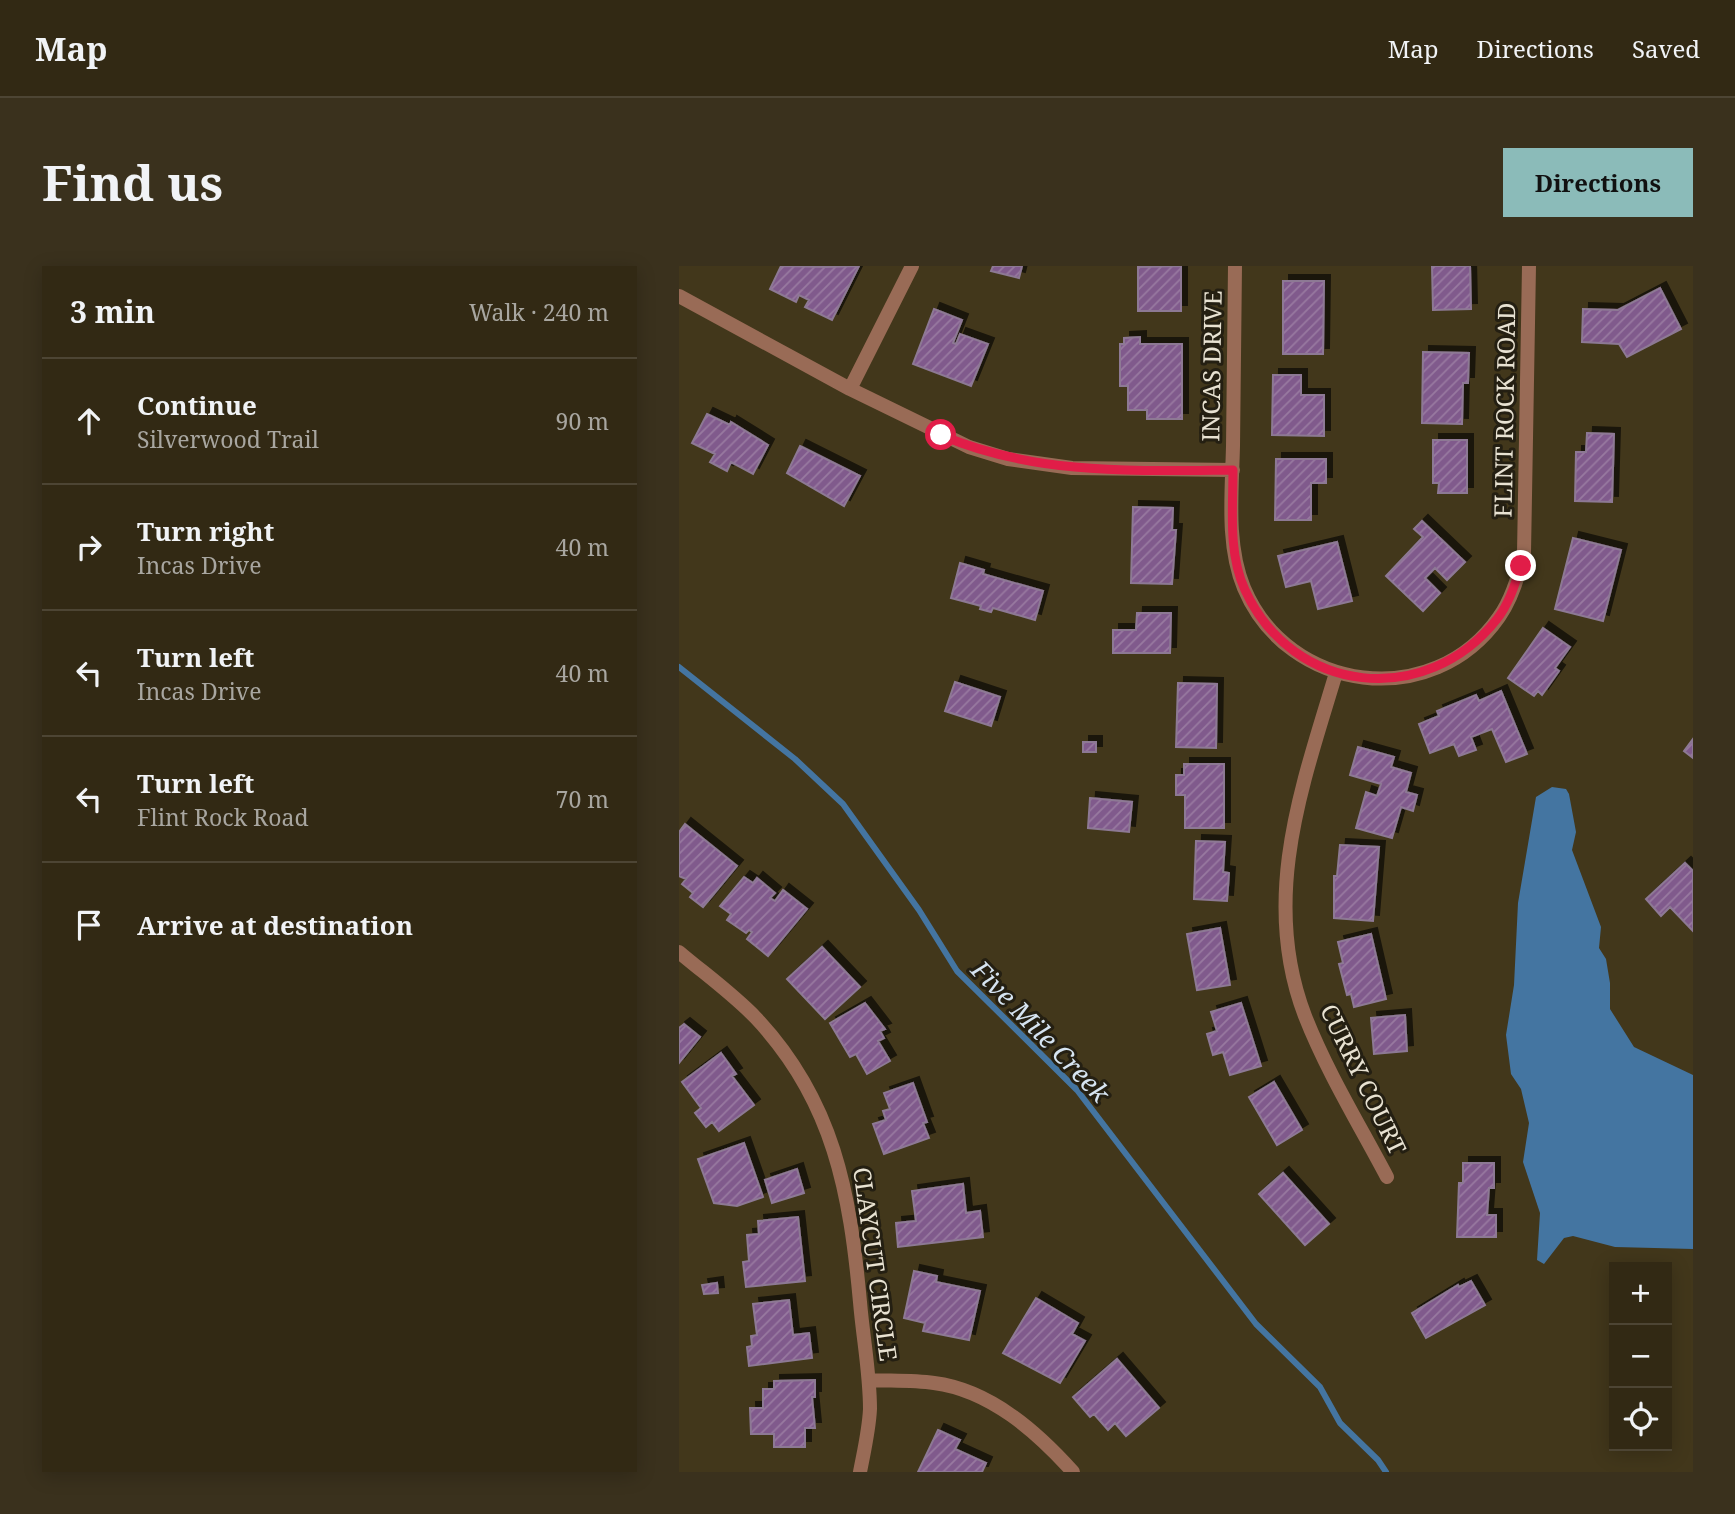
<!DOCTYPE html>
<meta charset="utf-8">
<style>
body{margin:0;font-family:"Noto Serif",serif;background:#3a311d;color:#f1f3f6}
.controls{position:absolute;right:21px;bottom:21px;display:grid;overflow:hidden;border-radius:0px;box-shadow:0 4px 18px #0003}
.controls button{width:63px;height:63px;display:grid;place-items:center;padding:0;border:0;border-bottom:2px solid #4d4534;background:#322914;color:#f1f3f6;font:35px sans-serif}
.stop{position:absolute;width:21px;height:21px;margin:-16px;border:5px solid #e11d48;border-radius:50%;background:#fff}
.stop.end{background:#e11d48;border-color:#fff;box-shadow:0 2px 7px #0008}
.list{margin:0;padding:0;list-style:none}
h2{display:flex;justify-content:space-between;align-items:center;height:91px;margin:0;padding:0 28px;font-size:30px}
h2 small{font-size:23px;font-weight:400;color:#a8a6a0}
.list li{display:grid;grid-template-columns:46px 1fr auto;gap:21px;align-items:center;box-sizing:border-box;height:126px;padding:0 28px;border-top:2px solid #4d4534}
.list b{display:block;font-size:26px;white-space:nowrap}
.list p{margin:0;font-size:23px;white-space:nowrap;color:#a8a6a0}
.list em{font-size:23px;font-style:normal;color:#a8a6a0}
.icon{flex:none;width:38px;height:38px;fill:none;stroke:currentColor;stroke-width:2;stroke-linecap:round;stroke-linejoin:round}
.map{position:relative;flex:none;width:1014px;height:1206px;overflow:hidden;border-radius:0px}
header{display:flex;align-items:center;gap:42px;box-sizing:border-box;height:98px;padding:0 35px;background:#322914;border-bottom:2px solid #4d4534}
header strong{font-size:33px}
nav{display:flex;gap:38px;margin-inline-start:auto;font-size:24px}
.intro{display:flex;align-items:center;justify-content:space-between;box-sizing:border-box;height:168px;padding:0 42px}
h1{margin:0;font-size:49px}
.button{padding:18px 32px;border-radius:0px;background:#8bbbb9;color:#111;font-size:24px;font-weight:700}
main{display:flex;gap:42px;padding:0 42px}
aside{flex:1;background:#322914;border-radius:0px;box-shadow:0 4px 18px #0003}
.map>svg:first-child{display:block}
</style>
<header>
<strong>Map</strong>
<nav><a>Map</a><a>Directions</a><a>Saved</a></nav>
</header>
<div class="intro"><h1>Find us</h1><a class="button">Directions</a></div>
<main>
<aside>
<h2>3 min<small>Walk · 240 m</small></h2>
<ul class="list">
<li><svg class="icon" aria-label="ahead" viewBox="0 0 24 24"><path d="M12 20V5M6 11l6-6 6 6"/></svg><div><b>Continue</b><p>Silverwood Trail</p></div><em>90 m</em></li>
<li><svg class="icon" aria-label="right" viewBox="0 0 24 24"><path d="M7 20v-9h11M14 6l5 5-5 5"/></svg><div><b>Turn right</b><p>Incas Drive</p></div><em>40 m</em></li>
<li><svg class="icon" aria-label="left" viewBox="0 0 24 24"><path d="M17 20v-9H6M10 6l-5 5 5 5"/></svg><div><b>Turn left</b><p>Incas Drive</p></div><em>40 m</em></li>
<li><svg class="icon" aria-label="left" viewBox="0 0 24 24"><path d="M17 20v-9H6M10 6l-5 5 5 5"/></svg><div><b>Turn left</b><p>Flint Rock Road</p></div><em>70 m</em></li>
<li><svg class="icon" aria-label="arrive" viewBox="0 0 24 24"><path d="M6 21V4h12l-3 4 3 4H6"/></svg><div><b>Arrive at destination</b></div></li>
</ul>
</aside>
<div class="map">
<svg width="1014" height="1206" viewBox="0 0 1014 1206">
<defs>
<pattern id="building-hatch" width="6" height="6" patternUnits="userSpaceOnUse" patternTransform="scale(1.75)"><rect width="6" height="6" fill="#805a8c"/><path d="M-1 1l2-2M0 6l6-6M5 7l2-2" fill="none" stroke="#9879a0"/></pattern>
<filter id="shadow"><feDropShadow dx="6" dy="-6" stdDeviation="0" flood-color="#0009"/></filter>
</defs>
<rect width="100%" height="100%" fill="#42371b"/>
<path fill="#4475a1" d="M873 521 887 523 890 528 897 566 893 584 922 661 920 682 927 693 931 717V743L955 781 1014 809V983L936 981 894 970 885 972 865 998 858 994 861 947 844 896 850 857 842 823 832 808 827 769 835 719 839 637 857 531Z"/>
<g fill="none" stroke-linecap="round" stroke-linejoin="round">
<path stroke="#4475a1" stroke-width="6" d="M0 401 116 493 164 538 240 644 278 705 398 824 577 1058 641 1121 661 1157 699 1194 707 1206"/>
</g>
<path fill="url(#building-hatch)" stroke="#8d7994" stroke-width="2" filter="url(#shadow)" d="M102 0 147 1 180 0 153 54 126 41 130 34 120 29 117 36 91 23Z
M314 0H343L340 12 312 5Z
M502 0V45H459V1Z
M753 0H791L792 43 754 44Z
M604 15H645L644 88H604Z
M981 22 1002 63 948 91 940 78 903 76 904 43 939 44Z
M255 43 283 54 274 77 277 78 281 68 309 78 292 120 234 98Z
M461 71V78H503V153H468V144H449V120H441V78H445V72Z
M744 86 790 87 789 117H784L783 158 743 157Z
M594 109H622V129H645V170L593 169Z
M28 148 51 159 52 156 89 179 74 208 52 196 48 205 31 196 36 188 13 177Z
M908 167 935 168 933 236 896 235 897 186H907Z
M754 174H788V227H759L760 217H754Z
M121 180 181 210 165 240 108 207Z
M597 193H647V217H632V254H596Z
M454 241 494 242 493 264H497L493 318 452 317Z
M743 255 786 296 768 314 756 302 746 312 761 327 744 345 707 310 744 271 735 263Z
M894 272 942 284 924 355 876 343Z
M658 276 673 335 639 343 632 315 607 321 599 290Z
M281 297 305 304 304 308 364 325 356 354 314 342 312 346 301 343 302 340 272 332Z
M458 347H492L491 387H434V364H457Z
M864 362 891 381 876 402 880 405 863 429 859 425 855 430 829 412Z
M276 416 321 431 312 460 266 445Z
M499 417 538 418 537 482 497 481Z
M822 425 848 488 827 496 813 463 792 471 797 484 780 490 775 478 751 487 740 458 760 450 758 445 797 429 800 435Z
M1014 473V492L1005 485Z
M404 476H417V486H404Z
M679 481 715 491 712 501 732 507 727 526 738 529 734 545 722 541 713 572 677 562 687 526 698 530 702 518 671 509Z
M505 498H545V562H506V529H497V509H505Z
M411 532 453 536 450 566 409 562Z
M6 558 58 600 24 641 11 631 14 627 3 618 7 613 0 610V566Z
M517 575 546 576 544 606 550 607 548 635 515 633Z
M661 579 700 581 694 655 655 652V610H658Z
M1006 597 1014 605V665L991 641 982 650 967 633Z
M65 611 74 617 78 612 96 627 91 632 96 635 104 624 128 643 89 690 68 673 73 666 70 664 67 667 48 654 52 648 41 640Z
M541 662 551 719 518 724 508 668Z
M692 668 707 733 675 741 672 728 668 729 660 698 664 697 659 676Z
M143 681 181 721 146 753 108 713Z
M186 737 206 763 201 765 205 772 199 775 211 795 188 808 177 788 171 791 151 757Z
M562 737 582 800 551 809 544 786 534 789 528 768 538 765 532 746Z
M726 749 728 785 695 788 692 752Z
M5 758 21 771 0 797V762Z
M42 787 57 808 53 810 75 839 40 865 33 856 27 861 16 847 22 842 3 816Z
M595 816 623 864 598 879 570 831Z
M234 817 248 856 244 857 250 872 205 888 194 858 207 854 204 845 211 843 205 827Z
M65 877 84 931 58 940 35 937 19 893Z
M784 897H815V922H810L808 949H817V971H778L780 917H784Z
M118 903 125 927 93 937 86 914Z
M604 907 650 958 626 979 580 928Z
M284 918 287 947 301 945 304 971 219 981 217 957 237 955 233 925Z
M119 951 126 1015 67 1021 64 996 70 995 68 969 80 968 79 955Z
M235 1005 258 1010 257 1016 301 1025 290 1074 244 1065 246 1057 225 1052Z
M792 1015 806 1039 747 1072 733 1047 779 1019 780 1021Z
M38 1017 39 1027 25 1028 23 1019Z
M357 1032 399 1057 393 1068 406 1075 381 1117 324 1087Z
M110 1034 114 1069 130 1067 133 1092 70 1100 68 1081 73 1080 72 1070 78 1069 74 1038Z
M438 1093 480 1142 447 1170 436 1157 429 1164 415 1148 411 1151 394 1131Z
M136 1114V1131H133L136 1162H126V1181H95V1168H72L71 1142H84V1123H95V1115Z
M259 1164 281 1174 276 1183 307 1197 303 1206H239Z"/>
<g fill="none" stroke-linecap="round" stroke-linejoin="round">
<path stroke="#996b56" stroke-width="14" d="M556 0C555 60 555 120 554 180 553 226 547 279 565 322 609 427 754 446 820 351 833 333 840 309 845 287L850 0
M0 30 171 123 290 181 329 193 393 202 554 204
M171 123 233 0
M657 407C623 520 581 633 626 750 648 806 680 858 708 911
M0 686C26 708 54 728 77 752 155 835 171 927 181 1036 184 1072 191 1107 191 1143 190 1164 185 1185 181 1206
M190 1114C212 1115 234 1114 255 1117 311 1124 358 1166 394 1206"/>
</g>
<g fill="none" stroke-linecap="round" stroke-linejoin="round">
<path stroke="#e11d48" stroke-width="9" d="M262 169C355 209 454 205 554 204 554 244 549 287 566 324 614 429 747 443 818 353 830 338 836 318 842 300"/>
</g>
<g text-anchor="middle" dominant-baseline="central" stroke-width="6" stroke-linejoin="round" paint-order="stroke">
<g font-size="24" fill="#e8e2d2" stroke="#241f12">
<text transform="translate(532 100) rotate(-89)">INCAS DRIVE</text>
<text transform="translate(825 144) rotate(-89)">FLINT ROCK ROAD</text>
<text transform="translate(685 813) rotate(64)">CURRY COURT</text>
<text transform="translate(197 998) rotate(82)">CLAYCUT CIRCLE</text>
</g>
<g font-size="26" font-style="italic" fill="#d6e4f1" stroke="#241f12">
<text transform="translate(362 765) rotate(46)">Five Mile Creek</text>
</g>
</g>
</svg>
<div class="controls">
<button>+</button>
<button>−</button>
<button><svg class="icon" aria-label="locate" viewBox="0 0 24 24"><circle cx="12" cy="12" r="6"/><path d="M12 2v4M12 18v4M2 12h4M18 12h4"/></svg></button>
</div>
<div class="stop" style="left:262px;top:169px"></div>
<div class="stop end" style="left:842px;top:300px"></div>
</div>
</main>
